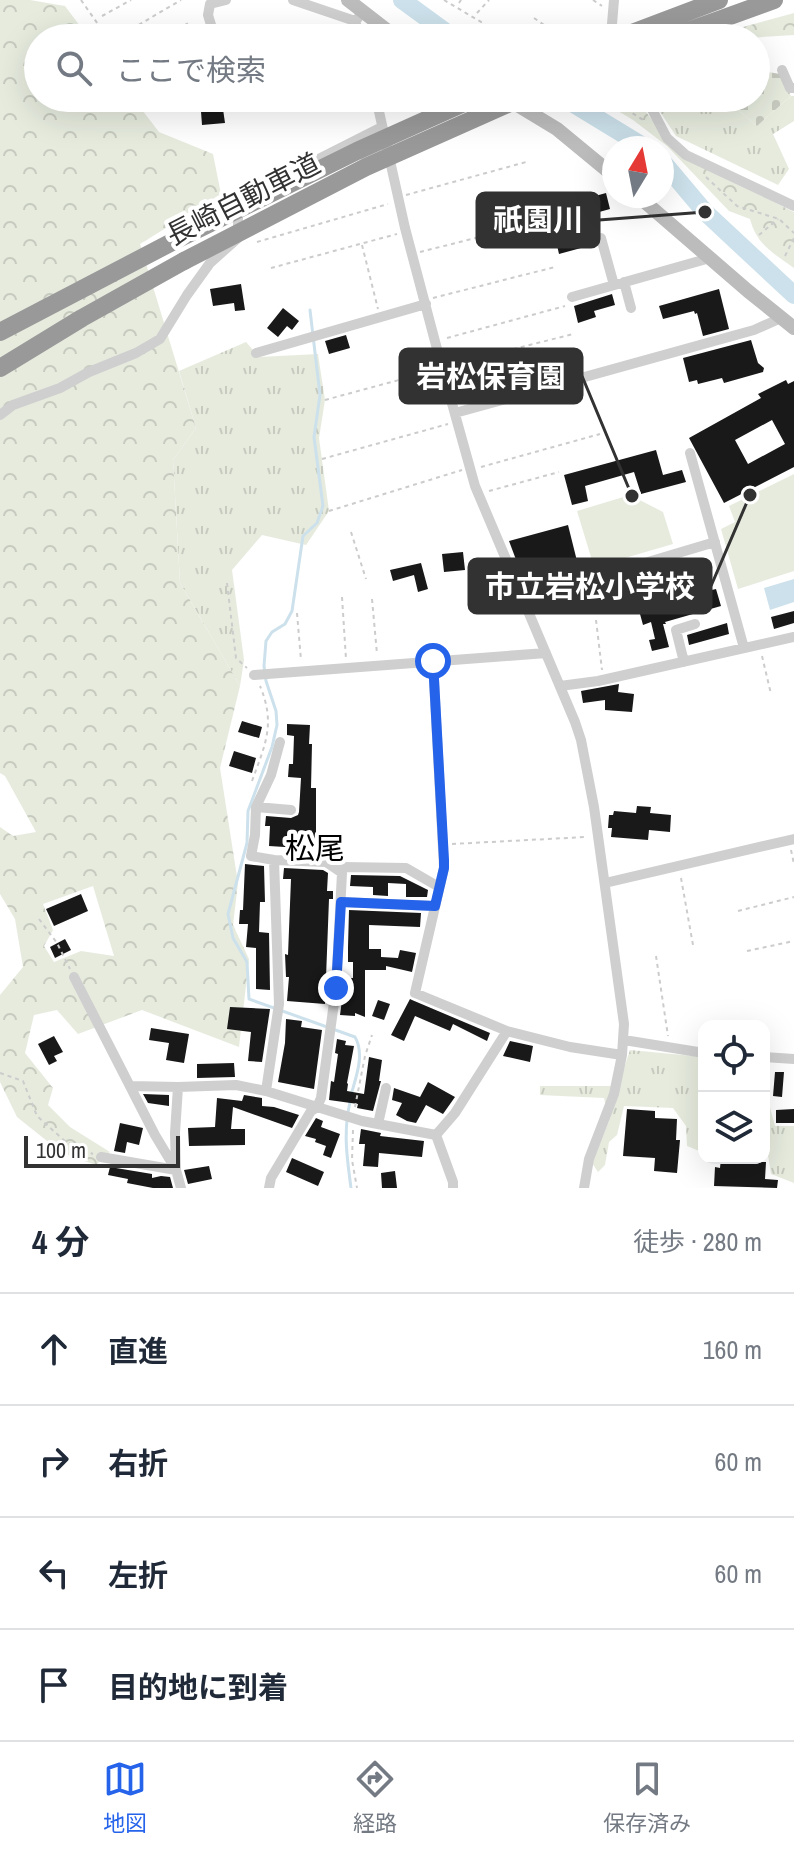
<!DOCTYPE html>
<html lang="ja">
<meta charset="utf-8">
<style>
body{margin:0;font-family:"Archivo Narrow","Noto Sans JP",sans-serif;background:#f2f2f3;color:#1f2937}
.controls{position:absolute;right:24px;bottom:24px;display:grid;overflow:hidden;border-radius:16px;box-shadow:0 8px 32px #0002}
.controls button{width:72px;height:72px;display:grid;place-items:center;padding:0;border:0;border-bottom:2px solid #e0e1e3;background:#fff;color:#1f2937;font:40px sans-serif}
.compass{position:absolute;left:602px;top:136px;width:72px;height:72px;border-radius:50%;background:#fff;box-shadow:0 8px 32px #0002;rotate:10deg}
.scale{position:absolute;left:24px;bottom:20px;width:156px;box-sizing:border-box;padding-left:8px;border:4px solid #323232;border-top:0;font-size:22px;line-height:28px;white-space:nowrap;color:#323232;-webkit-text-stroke:6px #fff;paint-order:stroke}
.stop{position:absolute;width:24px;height:24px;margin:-18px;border:6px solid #2563eb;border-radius:50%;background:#fff}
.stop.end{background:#2563eb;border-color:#fff;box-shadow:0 2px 8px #0008}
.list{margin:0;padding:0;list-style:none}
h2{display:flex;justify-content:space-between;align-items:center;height:104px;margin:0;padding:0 32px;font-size:34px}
h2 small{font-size:26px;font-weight:400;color:#747a83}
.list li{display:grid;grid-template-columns:52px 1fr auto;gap:24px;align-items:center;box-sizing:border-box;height:112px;padding:0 32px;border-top:2px solid #e0e1e3}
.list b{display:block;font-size:30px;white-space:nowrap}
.list em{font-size:26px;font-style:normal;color:#747a83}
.icon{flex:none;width:44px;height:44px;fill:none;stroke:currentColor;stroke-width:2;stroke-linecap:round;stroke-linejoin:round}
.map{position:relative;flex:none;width:794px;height:1188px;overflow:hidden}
.search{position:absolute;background:#fff;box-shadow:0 8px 32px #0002;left:24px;right:24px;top:24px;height:88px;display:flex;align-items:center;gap:20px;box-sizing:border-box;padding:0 28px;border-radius:44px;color:#747a83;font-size:30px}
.sheet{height:552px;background:#fff}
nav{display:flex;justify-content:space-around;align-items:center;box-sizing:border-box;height:112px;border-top:2px solid #e0e1e3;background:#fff;font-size:22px;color:#747a83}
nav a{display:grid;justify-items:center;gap:4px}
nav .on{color:#2563eb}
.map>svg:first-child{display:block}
</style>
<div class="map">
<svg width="794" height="1188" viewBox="0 0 794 1188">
<defs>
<pattern id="grass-tufts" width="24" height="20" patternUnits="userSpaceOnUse" patternTransform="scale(2)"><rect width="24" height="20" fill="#e6ebde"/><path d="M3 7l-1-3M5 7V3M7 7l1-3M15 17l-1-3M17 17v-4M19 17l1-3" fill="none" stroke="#c6cabf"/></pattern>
<pattern id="forest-crowns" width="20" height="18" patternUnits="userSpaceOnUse" patternTransform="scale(2)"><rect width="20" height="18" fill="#e6ebde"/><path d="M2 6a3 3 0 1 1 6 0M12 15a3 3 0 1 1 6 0" fill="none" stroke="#c6cabf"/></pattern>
<pattern id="cemetery-stones" width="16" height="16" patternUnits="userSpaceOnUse" patternTransform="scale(2)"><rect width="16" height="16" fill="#e6ebde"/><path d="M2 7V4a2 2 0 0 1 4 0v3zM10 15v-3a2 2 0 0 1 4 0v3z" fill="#c6cabf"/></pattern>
</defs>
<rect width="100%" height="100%" fill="#fff"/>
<path fill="url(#grass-tufts)" d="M791 96H794V121L773 134 789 169 778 185 676 136 651 98H724L757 126Z
M246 342 259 357 318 354 325 400 319 438 329 511 306 545 262 535 232 570 244 660 240 686 180 583 173 460 196 428 179 371Z
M630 1050 704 1057V1153L687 1146 686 1126 673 1108 624 1106 617 1135 609 1142 605 1165 598 1172 592 1163 609 1121 604 1098 540 1095V1086H618Z
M764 1085 775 1126H794V1183L771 1174 764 1130Z"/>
<path fill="url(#forest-crowns)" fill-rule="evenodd" d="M0 0H30L65 6 89 38H38V98H133L159 132 213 154 221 194 140 244 196 428 173 460 180 583 240 686 220 768 238 883 233 925 249 959 239 1047 142 1010 78 1034 57 1010 34 1015 25 1053 53 1088 48 1105 70 1127 110 1152 96 1165 62 1153 17 1117 0 1082V995L23 967 15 919 0 894V827L13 836 36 832 5 776 0 773ZM93 886 114 956 81 951 54 962 44 946 53 930 43 904Z
M794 13V35L748 38 736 29Z
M603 98H636L660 131 698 164 794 212V268C773 253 757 245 750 219L729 211 667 146 633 120 603 102Z"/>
<path fill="url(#cemetery-stones)" d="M756 70 780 74 791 96 757 126 724 98H756Z"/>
<path fill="#e6ebde" d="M794 474V571L738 589 721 529 735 522 729 506Z
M630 495 663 512 673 544 594 567 577 511Z"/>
<path fill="#cce1eb" d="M794 579V602L770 610 764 588Z"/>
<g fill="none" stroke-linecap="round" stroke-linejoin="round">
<path stroke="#cce1eb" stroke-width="3" d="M310 310 320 395 314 437 323 506 317 523 303 536 292 611 285 624 272 632 266 641 264 666 266 681 276 711 277 725 272 747 248 811 247 843 228 914 233 938 247 962 249 999 355 1037C365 1054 356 1077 351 1095
M350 1102C343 1132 347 1158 351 1188"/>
<path stroke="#cce1eb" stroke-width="18" d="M402 0 454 38
M564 98 646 148
M662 161 705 212 794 295"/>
</g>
<path fill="#191919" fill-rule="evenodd" d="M200 98H218L219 109H223L225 123 202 125Z
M606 193 610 209 549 226 545 210Z
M577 236 581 248 559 254 556 241Z
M241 284 245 310 235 311 234 303 213 306 210 289Z
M719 289 729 329 703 336 697 313 695 314 694 311 663 319 659 306Z
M612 294 615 305 594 311 596 317 578 323 574 306Z
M283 308 299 321 292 330 287 326 278 337 267 328Z
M346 335 350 348 329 354 325 341Z
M751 340 758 363 764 368 763 372 724 383 722 378 698 384 697 380 689 382 683 358Z
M786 380 788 384 794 381V467L724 503 689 438 761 398 758 394ZM772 420 785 444 748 464 735 440Z
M656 450 663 475 682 470 686 482 641 494 634 472 585 486 588 501 572 505 564 475Z
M568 525 578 565 524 581 509 541Z
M463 552 465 570 444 572 442 554Z
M702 558 707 575 629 597 631 606 607 612 605 604 584 608V610L576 611 575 607 564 608V605L543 610 541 602 625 577 626 581 657 574 656 572Z
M421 563 428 589 418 592 414 575 393 581 390 570Z
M497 572 499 591 477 594 476 586H471L469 576Z
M716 589 721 606 665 622 666 624H663L669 647 652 651 649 640 655 639 651 622 643 625 640 614 691 599 690 595Z
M794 611V623L774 629 771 617Z
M727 623 729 634 689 645 687 635Z
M619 684 618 692 634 694 632 712 605 710V700L583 703 581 691Z
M242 721 262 727 259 738 238 732Z
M287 724 310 725 309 744H312L311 788H316V849L269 846 270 826H265L266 816 291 818 298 815 299 812 301 778 288 777 289 764H293L294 736 287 735Z
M234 751 256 758 252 773 229 766Z
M637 806 651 807 650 813 671 815 670 832 649 830 648 840 611 837 612 828H608L609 815H613L614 811 636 813Z
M245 864 264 866 265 902H260L259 932 269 933 270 990 256 989V948L246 947 248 924H239L240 910H243Z
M284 868 323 870 328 873 327 891H333V899H329L325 1004 287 1001 289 977H286L285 954 288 955 291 879H283Z
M351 875 400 876 428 890 427 897H406V884L388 883V896L373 895V887L350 886Z
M81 894 88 911 54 926 46 909Z
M349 910 421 913 420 927 369 925V949H381V957L398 958 400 950 416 953 412 972 386 966V970H365V1017L355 1013V1016L340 1015 342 1000 345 1001V978H353V962H348V947Z
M65 939 71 950 55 958 50 947Z
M410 999 412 1000 490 1033 487 1041 453 1024 450 1031 415 1016 404 1041 391 1035Z
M378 1000 390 1004 384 1020 372 1016Z
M230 1007 270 1009 262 1062 248 1061 251 1032 227 1029Z
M286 1019 302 1021 301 1027 322 1030 314 1089 278 1082 285 1043Z
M151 1028 189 1034 184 1063 166 1060 169 1043 149 1040Z
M54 1036 63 1052 54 1056 57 1061 49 1065 38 1044Z
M337 1039 346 1041 345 1045 354 1046 347 1083 348 1084 347 1091 364 1094 369 1057 382 1060 379 1081H381L373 1111 357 1108 358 1104 329 1100 331 1081 334 1082 338 1054 335 1053Z
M510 1041 533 1046 530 1062 503 1056Z
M234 1063 235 1077 197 1078V1064Z
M775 1072H784L782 1097 773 1096Z
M428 1082 455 1097 443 1114 426 1105 416 1123 407 1121 396 1115 402 1103 392 1100 394 1088 420 1097Z
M143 1094 169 1095V1106L148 1103Z
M244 1095 262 1098V1106L274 1107 299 1115 292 1128 233 1107 231 1129H245V1145L189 1146 188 1128 215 1127 217 1098 242 1101Z
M627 1109 655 1111V1118L677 1119 676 1140H680L677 1173 654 1171 655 1158 623 1156Z
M794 1109V1123H776V1110Z
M316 1118 323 1121 321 1127 340 1134 331 1158 323 1155 326 1146 315 1142 316 1139 305 1136Z
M120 1123 143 1128 139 1145 127 1142 125 1153 114 1151Z
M361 1129 381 1133 380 1136 424 1141 422 1157 379 1153 378 1167 363 1166 365 1144H359Z
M292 1158 324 1172 318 1186 286 1172Z
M721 1158H739V1162H766L765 1179 778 1180 777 1188 714 1186 715 1167 720 1168Z
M209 1166 212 1179 188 1184 184 1170Z
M110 1167 152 1174V1178L161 1176 170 1177 173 1188H153L127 1183 128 1179 108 1175Z
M395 1171 397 1188H382L381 1173Z"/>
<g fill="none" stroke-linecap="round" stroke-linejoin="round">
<path stroke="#ccc" stroke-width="2" stroke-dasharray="4 4" stroke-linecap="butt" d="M81 0 107 37
M444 0 508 38
M593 0 602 6
M459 3 461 0
M477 13 489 0
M102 16 131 0
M534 18 560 36
M118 37 181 0
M164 38 190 22
M576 38 603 28
M615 98 619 105 645 121
M706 177 737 206 779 219 794 233
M406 195 526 162
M759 235 778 219
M257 242 388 204
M362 245 378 309
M420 252 543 221
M785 256 794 238
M271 268 397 234
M433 298 555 267
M447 338 565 306
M451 365 573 334
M325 400 432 371
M322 459 448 424
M481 467 600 434
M489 491 559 472
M329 511 462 470
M351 532 366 579
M227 583 236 658 247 668
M342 597 346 659
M372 599 377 654
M297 613 301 660
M596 620 602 670
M762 656 771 694
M252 781C265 745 276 724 260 686
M452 844 586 837
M791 850 794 864
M681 878 693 945
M738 911 794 897
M39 919 57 943 70 969
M747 951 794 941
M656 956 668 1036
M0 1073 23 1081 37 1116 66 1142 93 1154
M355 1107 365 1056 372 1035
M353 1130 352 1160 357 1188"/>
<path stroke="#cfcfcf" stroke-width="10" d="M293 0 355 21
M614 0 612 24 615 38
M358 18 355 21 360 38
M215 38 208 15 210 4 226 0
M782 70 790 88H794
M376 98 405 228 441 364 475 486 575 722 581 740 594 807 624 1024 622 1055 614 1094 589 1159 584 1188
M646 98 667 138 686 155 794 206
M291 173 382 127
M601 238 614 285
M624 282 631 308
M572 297 710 258
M256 353 426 304
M455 413 754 330 781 318
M0 415 13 405 60 388 89 372 136 353 160 339 187 295 210 263 238 238V209
M690 453 744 648
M524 599 715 542
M433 661 444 868 415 993 507 1031 570 1047 622 1055
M684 662 676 630 695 624
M254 675 546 653
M560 686 598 681 794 637
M256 807 291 810
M274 860 251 856 255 835 256 807 271 775 280 742
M337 868 343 867 406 868 439 887
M605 883 794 839
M341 902 435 906
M74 977 155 1135 176 1170 181 1188
M624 1040 704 1053
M764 1057 794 1059
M130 1086 178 1087 236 1085 266 1091 362 1121 436 1135
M266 1091 279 1004 274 860 326 862 342 873 336 988 321 1098 317 1107 311 1111 271 1178 269 1188
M378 1124 386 1088
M436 1135 455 1113 507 1031
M436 1135 453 1182V1188
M101 1157 176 1170 175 1133 178 1087"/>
<path stroke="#bcbcbc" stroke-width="14" d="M348 0 397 38
M506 98 557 129 614 176
M638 196 748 291 794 328"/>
<path stroke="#999" stroke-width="18" d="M619 38 719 0
M669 38 774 0
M0 332 174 241
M0 368 82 318 184 261"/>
<path stroke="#999" stroke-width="18" d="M174 241 357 151 475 98
M184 261 366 167 521 98"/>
</g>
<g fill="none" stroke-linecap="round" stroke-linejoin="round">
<path stroke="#2563eb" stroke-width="10" d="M336 988 341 902 435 906 444 868V860L433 661"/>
</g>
<g text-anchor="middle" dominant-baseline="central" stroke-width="8" stroke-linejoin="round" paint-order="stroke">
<g font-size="28" fill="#323232" stroke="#fff">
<text transform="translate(243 199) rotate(-27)">長崎自動車道</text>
</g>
<g font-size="30" fill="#000" stroke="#fff">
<text x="315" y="848">松尾</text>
</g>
</g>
<path fill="none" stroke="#323232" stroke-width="3" d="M705 212L599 220M632 496L582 376M750 495L711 586"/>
<g fill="#323232" stroke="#fff" stroke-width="3">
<circle cx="705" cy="212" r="8"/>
<circle cx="632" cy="496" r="8"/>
<circle cx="750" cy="495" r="8"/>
</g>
<g fill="#323232" stroke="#323232" stroke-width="3">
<rect x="477" y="193" width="122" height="54" rx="8"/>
<rect x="400" y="349" width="182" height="54" rx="8"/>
<rect x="469" y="559" width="242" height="54" rx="8"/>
</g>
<g font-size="30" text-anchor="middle" font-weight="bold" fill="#fff">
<text x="538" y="230">祇園川</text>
<text x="491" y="387">岩松保育園</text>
<text x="590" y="597">市立岩松小学校</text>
</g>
</svg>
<div class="controls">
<button><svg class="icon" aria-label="locate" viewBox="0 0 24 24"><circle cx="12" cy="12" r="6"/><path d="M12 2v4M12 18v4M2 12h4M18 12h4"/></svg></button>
<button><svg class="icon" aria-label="layers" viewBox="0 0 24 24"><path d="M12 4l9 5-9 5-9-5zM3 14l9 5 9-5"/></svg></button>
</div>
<svg class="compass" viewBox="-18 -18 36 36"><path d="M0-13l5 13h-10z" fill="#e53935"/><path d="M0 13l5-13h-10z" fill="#747a83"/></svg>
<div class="scale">100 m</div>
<div class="stop" style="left:433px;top:661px"></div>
<div class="stop end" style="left:336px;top:988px"></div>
<div class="search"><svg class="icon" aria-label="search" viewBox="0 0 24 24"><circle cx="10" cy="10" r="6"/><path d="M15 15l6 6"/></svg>ここで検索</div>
</div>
<section class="sheet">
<h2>4 分<small>徒歩 · 280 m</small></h2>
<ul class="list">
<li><svg class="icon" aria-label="ahead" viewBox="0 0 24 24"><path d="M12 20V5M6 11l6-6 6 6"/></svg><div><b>直進</b></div><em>160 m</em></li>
<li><svg class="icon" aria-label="right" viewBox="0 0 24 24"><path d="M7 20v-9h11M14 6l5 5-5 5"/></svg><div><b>右折</b></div><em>60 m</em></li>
<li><svg class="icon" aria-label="left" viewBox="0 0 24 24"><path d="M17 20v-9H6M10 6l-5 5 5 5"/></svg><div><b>左折</b></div><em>60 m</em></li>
<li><svg class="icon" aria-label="arrive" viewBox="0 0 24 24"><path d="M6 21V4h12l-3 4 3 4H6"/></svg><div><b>目的地に到着</b></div></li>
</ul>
</section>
<nav>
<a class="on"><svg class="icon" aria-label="map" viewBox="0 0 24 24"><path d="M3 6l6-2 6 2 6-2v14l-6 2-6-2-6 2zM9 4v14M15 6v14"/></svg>地図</a>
<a><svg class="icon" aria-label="directions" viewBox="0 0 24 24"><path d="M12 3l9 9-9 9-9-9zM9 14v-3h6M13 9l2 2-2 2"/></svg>経路</a>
<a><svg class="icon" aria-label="saved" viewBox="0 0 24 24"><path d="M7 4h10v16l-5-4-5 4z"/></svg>保存済み</a>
</nav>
